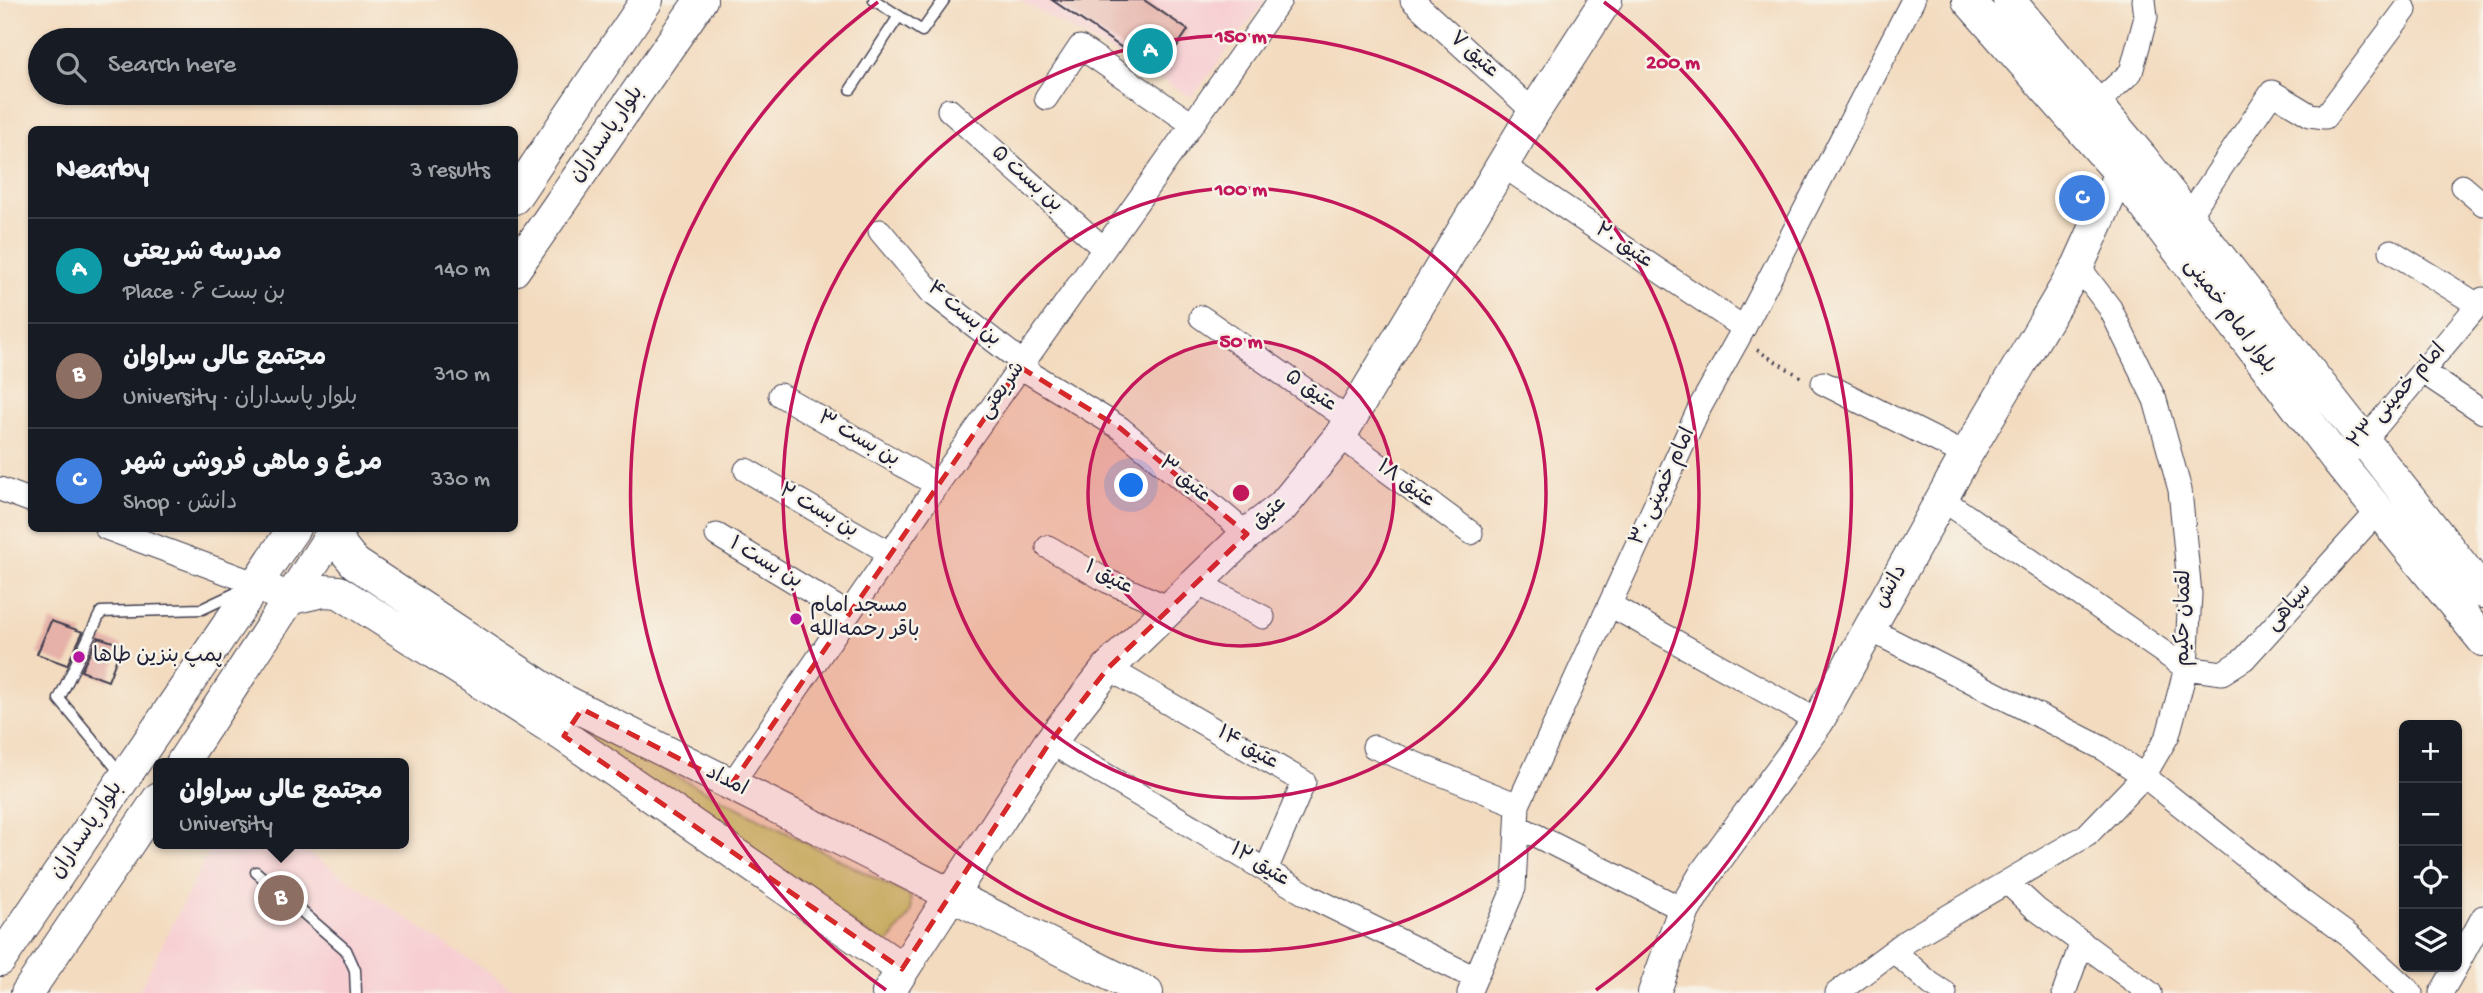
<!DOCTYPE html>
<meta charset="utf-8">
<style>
body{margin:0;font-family:"Gochi Hand","Playpen Sans Arabic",sans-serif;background:#20242c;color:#f1f3f6}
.controls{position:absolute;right:21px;bottom:21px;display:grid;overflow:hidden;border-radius:10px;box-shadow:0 2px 5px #0004}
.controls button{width:63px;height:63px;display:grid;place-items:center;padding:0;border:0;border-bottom:2px solid #363941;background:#171b24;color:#f1f3f6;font:35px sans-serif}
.you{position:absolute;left:1132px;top:486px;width:24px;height:24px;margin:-18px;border:5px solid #fff;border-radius:50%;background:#1a73e8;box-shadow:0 0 0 10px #1a73e833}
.badge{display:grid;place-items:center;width:46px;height:46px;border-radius:50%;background:#d690ce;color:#fff;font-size:23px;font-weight:700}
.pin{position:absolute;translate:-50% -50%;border:4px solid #fff;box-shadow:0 2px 7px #0006}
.popup{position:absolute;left:153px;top:758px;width:256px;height:91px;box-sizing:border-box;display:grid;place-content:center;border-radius:10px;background:#171b24;filter:drop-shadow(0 2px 5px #0005);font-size:23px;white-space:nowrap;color:#9ea1a6}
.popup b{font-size:26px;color:#f1f3f6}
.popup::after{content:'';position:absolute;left:50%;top:100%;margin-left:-14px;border:14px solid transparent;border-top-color:#171b24}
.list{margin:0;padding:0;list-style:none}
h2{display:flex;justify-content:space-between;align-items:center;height:91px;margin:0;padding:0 28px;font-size:30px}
h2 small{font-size:23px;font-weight:400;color:#9ea1a6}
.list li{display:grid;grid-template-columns:46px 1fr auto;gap:21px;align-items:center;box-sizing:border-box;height:105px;padding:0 28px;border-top:2px solid #363941}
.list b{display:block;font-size:26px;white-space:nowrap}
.list p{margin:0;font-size:23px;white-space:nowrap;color:#9ea1a6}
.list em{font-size:23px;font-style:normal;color:#9ea1a6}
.icon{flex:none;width:38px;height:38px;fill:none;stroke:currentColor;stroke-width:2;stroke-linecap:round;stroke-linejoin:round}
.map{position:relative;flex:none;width:2483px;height:993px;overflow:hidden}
.search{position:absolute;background:#171b24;box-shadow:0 2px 5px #0004;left:28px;top:28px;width:490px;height:77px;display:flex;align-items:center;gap:18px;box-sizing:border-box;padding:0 24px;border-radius:38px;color:#9ea1a6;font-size:26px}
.panel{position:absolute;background:#171b24;box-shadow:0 2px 5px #0004;left:28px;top:126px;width:490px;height:406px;border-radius:10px}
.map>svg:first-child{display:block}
</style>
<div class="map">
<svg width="2483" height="993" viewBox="0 0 2483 993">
<rect width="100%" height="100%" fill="#f7f3e8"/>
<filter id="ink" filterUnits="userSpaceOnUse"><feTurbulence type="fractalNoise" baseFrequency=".0143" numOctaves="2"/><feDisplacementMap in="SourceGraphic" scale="14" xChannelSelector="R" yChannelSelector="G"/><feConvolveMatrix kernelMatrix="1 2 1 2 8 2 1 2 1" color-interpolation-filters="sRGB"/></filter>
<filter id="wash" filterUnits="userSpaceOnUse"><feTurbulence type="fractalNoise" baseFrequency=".00686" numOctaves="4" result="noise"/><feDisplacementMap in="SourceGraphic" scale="28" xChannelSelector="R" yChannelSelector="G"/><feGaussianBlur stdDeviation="1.57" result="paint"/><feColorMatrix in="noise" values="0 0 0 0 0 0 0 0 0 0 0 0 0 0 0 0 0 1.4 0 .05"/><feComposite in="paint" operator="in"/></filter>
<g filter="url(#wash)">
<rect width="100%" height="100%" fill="#f3dbbf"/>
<path fill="#f7cfd3" d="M1019 0H1266L1192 97Z
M213 844H295L519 993H138Z"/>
<path fill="#c3cf71" stroke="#727856" stroke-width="2" d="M590 732 910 896 911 913 886 946 584 741Z"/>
<g id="blocks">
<path fill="#e5b1a8" d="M1052 0H1144L1188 30 1159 73Z
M51 621 83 632 67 665 37 654Z
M98 637 122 645 108 681 81 671Z"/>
</g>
</g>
<g filter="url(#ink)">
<use href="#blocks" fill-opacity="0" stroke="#413e4f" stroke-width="2"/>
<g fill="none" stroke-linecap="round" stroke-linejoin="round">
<g stroke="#413e4f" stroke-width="13">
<path id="lane" d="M874 0 922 31 944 0
M851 89 899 16
M123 776 59 699 101 612 202 609 238 592
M256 872 346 950 355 970 356 993"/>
</g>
<g stroke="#413e4f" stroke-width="25">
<path id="street" d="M1412 0 1534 112
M1046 98 1080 47 1192 124
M2096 104 2131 72 2146 17 2144 0
M949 110 1104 249
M1502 165 1744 328
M2462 186 2483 204
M2188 217 2272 92 2310 115 2325 117 2405 10
M880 231 932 293 1023 363
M2391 251 2478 305
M1201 317 1349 420
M1020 367 1120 428 1247 534
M2423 372 2483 412
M1823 383 1966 455
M780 395 937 485
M1340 436 1471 533
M2354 449 2364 441 2483 299
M746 470 890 553
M0 489 32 501
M1942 499 2186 668 2222 673 2244 659 2378 511
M106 528 257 584
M717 535 848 614
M1048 547 1107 581 1170 608
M1197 583 1263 617
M1610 605 1818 721
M1869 629 2104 749 2144 776 2300 900 2348 935 2411 993
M1108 668 1304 782 1266 870
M1050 742 1309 896 1475 978
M1374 747 1518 805
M731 785 937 485 1280 0
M1517 826 1684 910
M2008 883 2036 909 2150 993
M1894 951 1931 984 1945 993
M2457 965 2483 917
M1469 993 1514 888 1518 805 1700 407 1744 328 1913 0
M1837 993 1908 940 2087 835 2144 776 2168 735 2186 668 2190 594 2180 490 2155 400 2110 308 2078 266
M2064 993 2082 942
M2441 993 2456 967"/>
</g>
<g stroke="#413e4f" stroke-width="34">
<path id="secondary" d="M1968 0 2120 173 2338 461 2483 640
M2009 0 2141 157 2483 592
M514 198 647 0
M514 270 701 0
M335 530 342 547 355 563 557 697 1147 993
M257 584 288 599 324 591 339 592 564 736 902 969
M182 763 336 528
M0 960 294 528
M27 993 159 798
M888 993 1050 742 1108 668 1247 534 1282 507 1340 436 1534 112 1606 0
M1654 993 1684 910 1706 873 1818 721 1966 455 2078 266 2120 173"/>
</g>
<path stroke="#413e4f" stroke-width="3.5" stroke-dasharray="2 5" stroke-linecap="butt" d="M1757 350 1804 379"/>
<use href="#lane" stroke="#fff" stroke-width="10"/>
<use href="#street" stroke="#fff" stroke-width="23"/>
<use href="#secondary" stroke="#fff" stroke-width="32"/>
</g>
</g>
<path fill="#d62828" fill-opacity="0.2" stroke="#d62828" stroke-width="5" stroke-dasharray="14 9" stroke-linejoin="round" d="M1020 367 1120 428 1247 534 1108 668 1050 742 902 969 564 736 582 709 731 785Z"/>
<circle cx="1241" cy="493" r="153" fill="#c2185b" fill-opacity=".12"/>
<g fill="none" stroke="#c2185b" stroke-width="3.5">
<circle cx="1241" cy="493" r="153"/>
<circle cx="1241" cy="493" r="305"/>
<circle cx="1241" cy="493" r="458"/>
<path d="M886 990A611 611 0 0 1 878 2M1604 2A611 611 0 0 1 1596 990"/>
</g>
<g fill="#b5179e" stroke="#f7f3e8" stroke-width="2.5">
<circle cx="796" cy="619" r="7"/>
<circle cx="79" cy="657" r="7"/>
</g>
<g text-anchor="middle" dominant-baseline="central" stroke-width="5" stroke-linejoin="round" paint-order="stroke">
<g font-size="21" fill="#22223b" stroke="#f7f3e8">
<text transform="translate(1473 56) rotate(42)">عتیق ۷</text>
<text transform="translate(608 135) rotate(-55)">بلوار پاسداران</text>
<text transform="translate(1026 180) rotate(42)">بن بست ۵</text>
<text transform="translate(1623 247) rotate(34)">عتیق ۲۰</text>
<text transform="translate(963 315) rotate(40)">بن بست ۴</text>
<text transform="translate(2229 317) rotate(53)">بلوار امام خمینی</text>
<text transform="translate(1003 391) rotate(-55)">شریعتی</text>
<text transform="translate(1310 392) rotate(35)">عتیق ۵</text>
<text transform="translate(2398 397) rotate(-48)">امام خمینی ۲۳</text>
<text transform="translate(858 440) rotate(30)">بن بست ۳</text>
<text transform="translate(1184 481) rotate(40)">عتیق ۳</text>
<text transform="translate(1405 485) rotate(36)">عتیق ۱۸</text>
<text transform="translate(1664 487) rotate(-65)">امام خمینی ۳۰</text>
<text transform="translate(818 512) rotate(30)">بن بست ۲</text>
<text transform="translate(1270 514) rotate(-42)">عتیق</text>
<text transform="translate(765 564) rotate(31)">بن بست ۱</text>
<text transform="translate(1108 579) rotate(27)">عتیق ۱</text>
<text transform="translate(1892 587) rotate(-61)">دانش</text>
<text transform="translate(2290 608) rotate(-48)">سپاهی</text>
<text transform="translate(2185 618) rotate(-89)">لقمان حکیم</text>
<text transform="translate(1247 749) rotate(30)">عتیق ۱۴</text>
<text transform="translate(726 782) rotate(27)">امداد</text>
<text transform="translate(88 831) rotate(-56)">بلوار پاسداران</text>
<text transform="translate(1259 866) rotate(31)">عتیق ۱۲</text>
</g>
<g font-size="21" fill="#22223b" stroke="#f7f3e8" text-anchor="start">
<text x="810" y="607">مسجد امام<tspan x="810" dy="24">باقر رحمه‌الله</tspan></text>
<text x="93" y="657">پمپ بنزین طاها</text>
</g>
</g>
<circle cx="1241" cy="493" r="10" fill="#c2185b" stroke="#f7f3e8" stroke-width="3.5"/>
<g font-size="21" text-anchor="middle" font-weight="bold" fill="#c2185b" stroke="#f7f3e8" stroke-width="5" stroke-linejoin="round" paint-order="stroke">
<text x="1241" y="42">150 m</text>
<text x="1673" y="68">200 m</text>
<text x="1241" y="195">100 m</text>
<text x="1241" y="347">50 m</text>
</g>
</svg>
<div class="controls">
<button>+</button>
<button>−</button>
<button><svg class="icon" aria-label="locate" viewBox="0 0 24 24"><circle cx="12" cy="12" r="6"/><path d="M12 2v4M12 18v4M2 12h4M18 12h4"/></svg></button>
<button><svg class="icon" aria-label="layers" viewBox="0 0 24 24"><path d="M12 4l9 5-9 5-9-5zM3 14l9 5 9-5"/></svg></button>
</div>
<div class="you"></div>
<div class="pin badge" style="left:1150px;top:51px;background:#0f9aa8">A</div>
<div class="pin badge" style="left:281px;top:898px;background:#8d6e63">B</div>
<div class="popup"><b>مجتمع عالی سراوان</b>University</div>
<div class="pin badge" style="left:2082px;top:198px;background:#3f7fe0">C</div>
<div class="search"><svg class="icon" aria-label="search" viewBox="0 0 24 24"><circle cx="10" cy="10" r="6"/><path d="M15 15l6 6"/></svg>Search here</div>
<section class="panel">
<h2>Nearby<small>3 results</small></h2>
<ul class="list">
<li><span class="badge" style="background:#0f9aa8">A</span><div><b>مدرسه شریعتی</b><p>Place · بن بست ۶</p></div><em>140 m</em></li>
<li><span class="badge" style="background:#8d6e63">B</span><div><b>مجتمع عالی سراوان</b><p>University · بلوار پاسداران</p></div><em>310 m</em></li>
<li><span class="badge" style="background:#3f7fe0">C</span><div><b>مرغ و ماهی فروشی شهر</b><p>Shop · دانش</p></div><em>330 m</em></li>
</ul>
</section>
</div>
